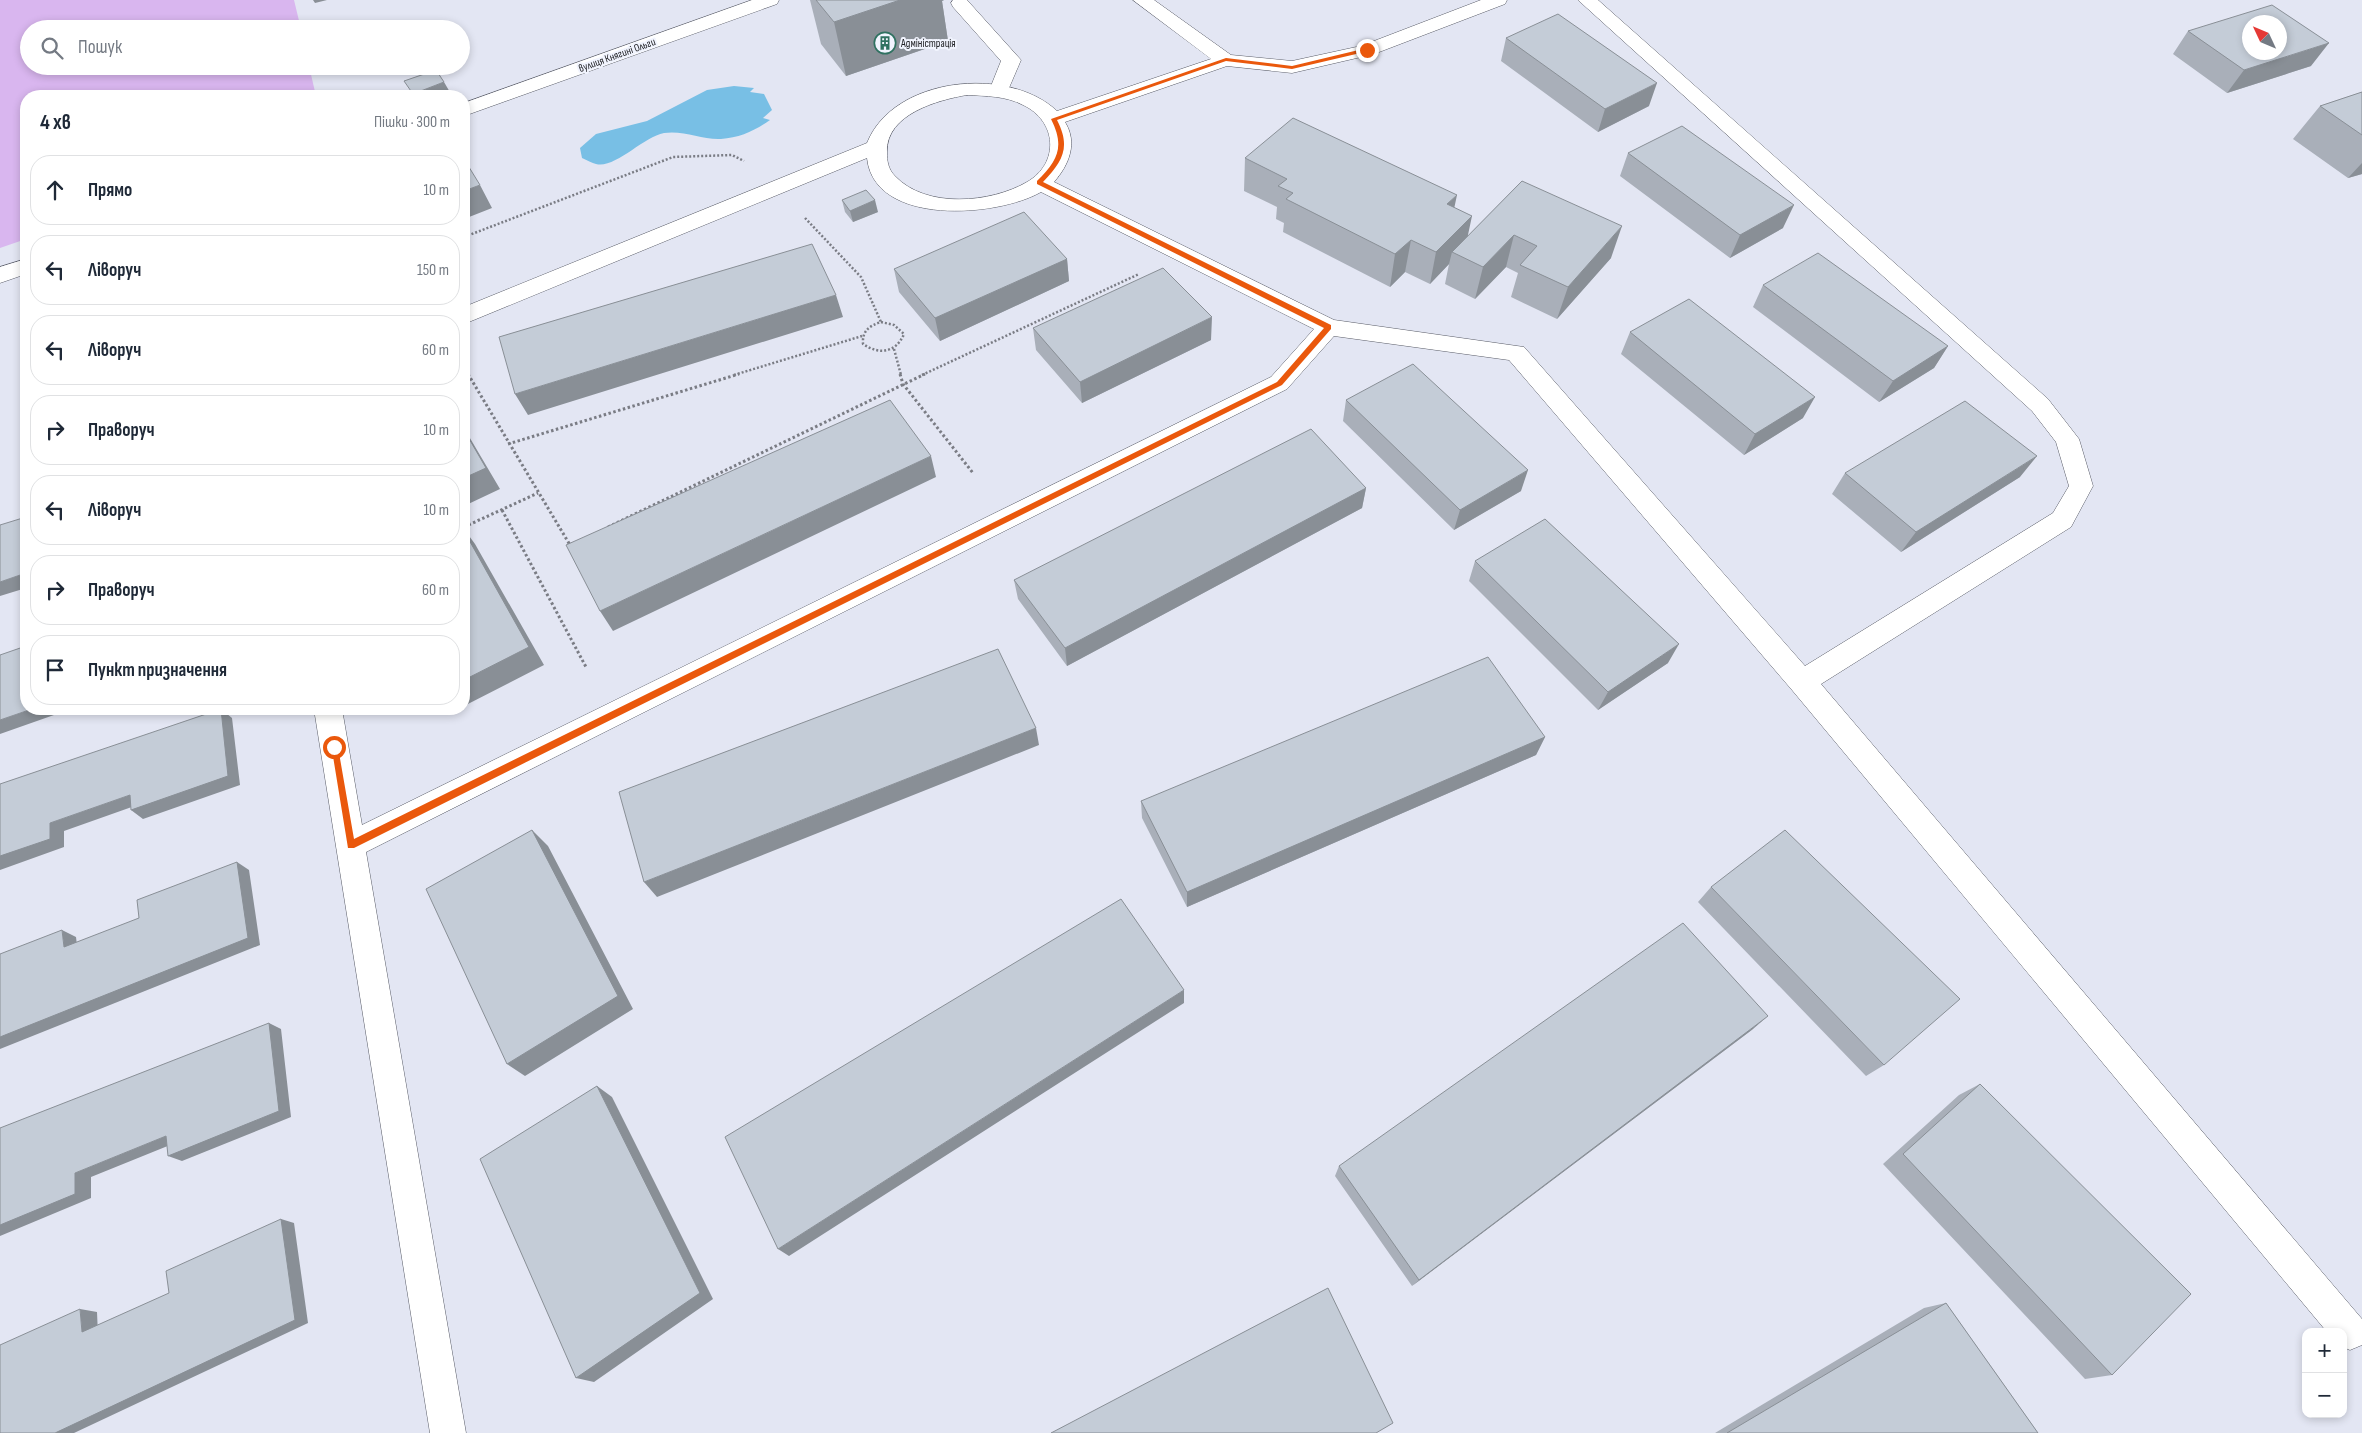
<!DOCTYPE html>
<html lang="uk">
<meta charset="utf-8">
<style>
body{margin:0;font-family:"Sofia Sans Condensed",sans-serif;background:#f2f2f3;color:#1f2937}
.controls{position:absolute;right:15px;bottom:15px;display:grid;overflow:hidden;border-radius:10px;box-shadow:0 2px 8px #0003}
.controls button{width:45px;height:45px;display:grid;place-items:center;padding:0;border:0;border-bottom:1px solid #e0e1e3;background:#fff;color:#1f2937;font:25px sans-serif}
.compass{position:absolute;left:2242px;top:15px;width:45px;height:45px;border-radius:50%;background:#fff;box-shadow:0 2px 8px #0003;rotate:314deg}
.stop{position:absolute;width:15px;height:15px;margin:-11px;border:4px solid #ea580c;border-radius:50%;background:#fff}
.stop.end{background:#ea580c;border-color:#fff;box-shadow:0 1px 5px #0008}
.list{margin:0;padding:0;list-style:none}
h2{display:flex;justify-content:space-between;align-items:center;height:65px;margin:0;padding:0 20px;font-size:21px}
h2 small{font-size:16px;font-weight:400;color:#747a83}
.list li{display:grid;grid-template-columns:32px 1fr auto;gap:15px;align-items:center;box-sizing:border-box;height:70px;margin:0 10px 10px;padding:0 10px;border:1px solid #e0e1e3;border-radius:20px}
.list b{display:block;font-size:19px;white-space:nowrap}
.list em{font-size:16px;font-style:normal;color:#747a83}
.icon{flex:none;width:28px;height:28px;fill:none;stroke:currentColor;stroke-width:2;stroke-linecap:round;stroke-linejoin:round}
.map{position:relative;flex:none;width:2362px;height:1433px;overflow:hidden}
.search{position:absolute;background:#fff;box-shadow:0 2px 8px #0003;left:20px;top:20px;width:450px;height:55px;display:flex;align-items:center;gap:12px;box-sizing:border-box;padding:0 18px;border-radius:28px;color:#747a83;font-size:19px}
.panel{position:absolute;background:#fff;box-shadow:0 2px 8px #0003;left:20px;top:90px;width:450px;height:625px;border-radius:20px}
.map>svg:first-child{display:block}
</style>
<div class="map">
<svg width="2362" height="1433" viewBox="0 0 2362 1433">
<rect width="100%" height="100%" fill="#e3e6f3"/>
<path fill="#d9b6ef" d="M0 0H294L301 29H29V66H309L316 96H26V239L0 248Z"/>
<path fill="#78bfe5" d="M734 86 754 88 750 92 764 94 772 110 763 118 770 120C756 130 740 138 721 139 702 140 684 130 664 133 643 137 615 169 596 164 592 163 587 160 582 158L580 148 596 134 647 121 707 90Z"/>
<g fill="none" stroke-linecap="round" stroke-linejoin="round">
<g stroke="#595c67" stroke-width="1">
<path id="service" d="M953 0H967L1021 60 1006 95 999 97 992 95 989 91 1001 61 953 7 951 3Z"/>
</g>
<g stroke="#595c67" stroke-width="1">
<path id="minor" d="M752 0H779L777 4 464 116V103Z
M1133 0H1154L1231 55 1292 61 1361 46 1481 0H1507L1505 4 1374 54 1292 73 1227 66 1065 122C1078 143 1069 165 1054 182L1334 320 1524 347 1805 666 2053 513 2069 486 2056 442 2032 411 1578 0H1598L2048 399 2079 439 2093 486 2071 527 1821 684 2362 1319V1345L2350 1350 2343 1347V1332H2327L1792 690 1509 360 1334 336 1287 389 366 852 466 1433H430L314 709H342L362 825 1271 377 1314 329 1041 192C998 217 874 227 867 158L464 324V307L867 143C893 77 1008 65 1057 111L1211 59ZM967 95C986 96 1006 96 1023 105 1057 121 1060 163 1027 182 991 203 926 209 895 176 888 169 887 161 887 152 886 114 938 100 967 95Z
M26 259V274L0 283V267Z"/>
</g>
<path stroke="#7a7c84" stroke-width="2.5" stroke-dasharray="2 2" stroke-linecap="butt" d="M805 218 861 277 881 322
M464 237 673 157 732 155 744 161
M881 322 894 325 904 334C896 353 879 355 863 344 862 331 869 326 881 322Z
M894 349 901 375
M464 367 469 375
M734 375 862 336
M922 375 1139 274"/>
<path stroke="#7a7c84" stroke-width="3" stroke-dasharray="2.5 2.5" stroke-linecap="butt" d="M468 374 570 545 573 544
M900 374 903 384 973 473
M508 444 739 374
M502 510 586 667
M464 527 538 493
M608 527 925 374"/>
<use href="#service" fill="#fff" fill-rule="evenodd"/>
<use href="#minor" fill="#fff" fill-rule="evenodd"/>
</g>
<path fill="#a9afb9" d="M810 0H944L942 1 948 41 846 76 821 44Z
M2188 31 2311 66 2227 93 2173 54Z
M1506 38 1649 106 1598 132 1501 61Z
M2362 92V174L2348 178 2293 139 2320 106Z
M1628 153 1783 228 1730 258 1620 176Z
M1245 158 1454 208 1468 236 1522 181 1611 258 1557 319 1511 297 1518 273 1506 267 1475 299 1445 284 1449 264 1430 284 1405 272 1390 287 1283 232 1284 223 1276 219 1277 207 1244 191Z
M842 200 878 212 853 222 845 212Z
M1067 259 1069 281 940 341 899 292 894 269Z
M1763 285 1948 346 1934 368 1879 402 1753 307Z
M1033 328 1211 340 1082 403 1036 350Z
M1630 332 1803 418 1744 455 1621 354Z
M1346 400 1521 491 1454 530 1343 421Z
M1845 473 2020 477 1901 552 1832 494Z
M1366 488 1362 508 1067 666 1018 599 1014 580Z
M1475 561 1668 663 1598 710 1469 581Z
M1545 737 1536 755 1187 907 1142 818 1141 801Z
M1711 887 1884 1065 1866 1076 1698 902Z
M1753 1029 1412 1286 1335 1176 1339 1166Z
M1980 1084 2112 1375 2085 1379 1883 1164 1959 1095Z
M1946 1303 2038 1433H1715L1924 1308Z"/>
<path fill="#898f96" d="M313 0H327L315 3Z
M900 0H944L942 1 948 41 846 76 834 22Z
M2329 43 2311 66 2227 93 2244 70Z
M444 82 451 94 445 96H414L413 94Z
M1657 83 1649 106 1598 132 1605 109Z
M2362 163V174L2348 178Z
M480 185 492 208 464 219V191Z
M1457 195 1450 228 1447 204Z
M875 200 878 212 853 222 850 211Z
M1794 205 1783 228 1730 258 1740 235Z
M1472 216 1465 249 1452 252 1449 264 1430 284 1436 252Z
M1622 226 1611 258 1557 319 1568 287Z
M1514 235 1506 267 1475 299 1483 267Z
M1411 240 1405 272 1390 287 1395 254Z
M1067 259 1069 281 940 341 935 318Z
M836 295 843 317 528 415 515 394Z
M1212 317 1211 340 1082 403 1080 382Z
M1948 346 1934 368 1879 402 1893 381Z
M1815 397 1803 418 1744 455 1755 434Z
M464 428 500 489 464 506Z
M931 456 936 477 613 631 600 611Z
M2037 456 2020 477 1901 552 1916 532Z
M1528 470 1521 491 1454 530 1460 510Z
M1366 488 1362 508 1067 666 1065 648Z
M464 529 475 544 544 665 464 706Z
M26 573V588L0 596V582Z
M1679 644 1668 663 1598 710 1608 692Z
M32 709H71L0 734V720Z
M221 709 232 718 240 785 143 819 131 810Z
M444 709H459L448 714Z
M1036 728 1039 745 657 897 644 882Z
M1545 737 1536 755 1187 907V892Z
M130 795 143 803 64 831V847L0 870V856L50 823Z
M532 830 548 846 633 1009 525 1076 507 1064Z
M237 862 249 870 260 945 0 1049V1037Z
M62 930 76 937 78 954 64 947Z
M1184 990V1003L789 1256 778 1249Z
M1768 1016 1753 1029 1412 1286 1419 1280Z
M269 1023 281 1029 291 1117 182 1161 168 1156Z
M597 1086 612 1097 713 1299 594 1382 576 1378Z
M166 1136 180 1141 91 1177V1198L0 1236V1225L75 1173Z
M281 1219 294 1223 308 1323 74 1433H55Z
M80 1309 97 1312 98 1335 82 1332Z"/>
<path fill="#c4ccd7" stroke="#898f96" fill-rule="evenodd" d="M816 0H900L834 22Z
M2272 5 2329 43 2244 70 2188 31ZM2250 22H2280V52H2250Z
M1558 14 1657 83 1605 109 1506 38Z
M436 70 444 82 413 94 404 81Z
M2362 92V135L2320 106Z
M1293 118 1457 195 1447 204 1472 216 1436 252 1411 240 1395 254 1286 199 1293 193 1278 186 1287 179 1245 158Z
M1682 126 1794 205 1740 235 1628 153Z
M464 159 480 185 464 191Z
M1522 181 1622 226 1568 287 1520 265 1537 246 1514 235 1483 267 1452 252Z
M866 190 875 200 850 211 842 200Z
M1024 212 1067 259 935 318 894 269Z
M812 244 836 295 515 394 499 337Z
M1818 253 1948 346 1893 381 1763 285Z
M1163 268 1212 317 1080 382 1033 328Z
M1689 299 1815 397 1755 434 1630 332Z
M1413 364 1528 470 1460 510 1346 400Z
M890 400 931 456 600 611 566 545Z
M1965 401 2037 456 1916 532 1845 473Z
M1311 429 1366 488 1065 648 1014 580Z
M464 430 486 468 464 478Z
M26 517V573L0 582V525Z
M1545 519 1679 644 1608 692 1475 561Z
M464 531 529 647 464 680Z
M26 646V709H32L0 720V655Z
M998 649 1036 728 644 882 619 792Z
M1488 657 1545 737 1187 892 1141 801Z
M221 709 228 776 131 810 130 795 50 823V839L0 856V784Z
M532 830 618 996 507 1064 426 889Z
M1785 830 1960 999 1884 1065 1711 887Z
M237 862 248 938 0 1037V954L62 930 64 947 139 918 137 900Z
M1121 899 1184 990 778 1249 725 1137Z
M1683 923 1768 1016 1419 1280 1339 1166Z
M269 1023 279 1111 168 1156 166 1136 75 1173V1194L0 1225V1128Z
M1980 1084 2191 1294 2112 1375 1903 1154Z
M597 1086 700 1293 576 1378 480 1159Z
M281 1219 295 1320 55 1433H0V1345L80 1309 82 1332 169 1293 166 1271Z
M1328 1288 1393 1423 1376 1433H1051Z
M1946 1303 2038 1433H1727Z"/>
<path fill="#ea580c" d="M1367 48 1369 51 1292 69 1226 61 1057 120C1071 147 1063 161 1043 182L1331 325V329L1282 385 354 848H348L331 744H337L338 747 354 839 1277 382 1324 328 1037 184V181C1058 160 1065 147 1051 119L1226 58 1292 66Z"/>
<defs>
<g id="building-ring" transform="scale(1.125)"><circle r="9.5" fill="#f1f4fe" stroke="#307261" stroke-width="1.5"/><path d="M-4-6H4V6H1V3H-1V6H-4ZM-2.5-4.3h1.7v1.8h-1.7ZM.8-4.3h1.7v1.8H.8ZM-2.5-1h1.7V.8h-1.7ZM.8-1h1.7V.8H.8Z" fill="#307261"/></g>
</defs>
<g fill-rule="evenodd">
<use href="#building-ring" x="885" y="43"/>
</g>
<g text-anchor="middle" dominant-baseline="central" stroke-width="4" stroke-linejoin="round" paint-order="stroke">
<g font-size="11" fill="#202125" stroke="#f1f4fe" text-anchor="start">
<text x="901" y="43">Адміністрація</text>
</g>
<g font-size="11" fill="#202125" stroke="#f1f4fe">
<text transform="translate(617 55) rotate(-20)">вулиця Княгині Ольги</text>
</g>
</g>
</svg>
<div class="controls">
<button>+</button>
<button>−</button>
</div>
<svg class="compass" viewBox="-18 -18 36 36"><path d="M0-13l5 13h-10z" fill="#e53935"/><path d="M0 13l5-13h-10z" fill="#747a83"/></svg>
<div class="stop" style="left:334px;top:747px"></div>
<div class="stop end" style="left:1367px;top:50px"></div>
<div class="search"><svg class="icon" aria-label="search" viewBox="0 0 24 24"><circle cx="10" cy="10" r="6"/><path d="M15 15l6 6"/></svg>Пошук</div>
<section class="panel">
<h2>4 хв<small>Пішки · 300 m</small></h2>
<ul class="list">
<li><svg class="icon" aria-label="ahead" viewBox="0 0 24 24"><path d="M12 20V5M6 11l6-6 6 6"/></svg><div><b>Прямо</b></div><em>10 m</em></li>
<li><svg class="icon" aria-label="left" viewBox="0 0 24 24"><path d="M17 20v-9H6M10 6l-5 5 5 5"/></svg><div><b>Ліворуч</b></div><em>150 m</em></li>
<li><svg class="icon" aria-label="left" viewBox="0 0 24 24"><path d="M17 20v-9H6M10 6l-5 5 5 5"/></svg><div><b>Ліворуч</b></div><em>60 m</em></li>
<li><svg class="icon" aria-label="right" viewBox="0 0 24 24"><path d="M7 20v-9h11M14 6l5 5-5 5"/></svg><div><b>Праворуч</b></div><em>10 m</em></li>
<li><svg class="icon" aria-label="left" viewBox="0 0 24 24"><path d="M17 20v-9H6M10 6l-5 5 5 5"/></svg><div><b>Ліворуч</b></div><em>10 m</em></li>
<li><svg class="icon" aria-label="right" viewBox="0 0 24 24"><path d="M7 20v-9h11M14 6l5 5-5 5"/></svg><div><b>Праворуч</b></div><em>60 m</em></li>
<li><svg class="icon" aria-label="arrive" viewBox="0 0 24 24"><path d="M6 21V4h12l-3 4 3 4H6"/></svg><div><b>Пункт призначення</b></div></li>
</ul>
</section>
</div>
